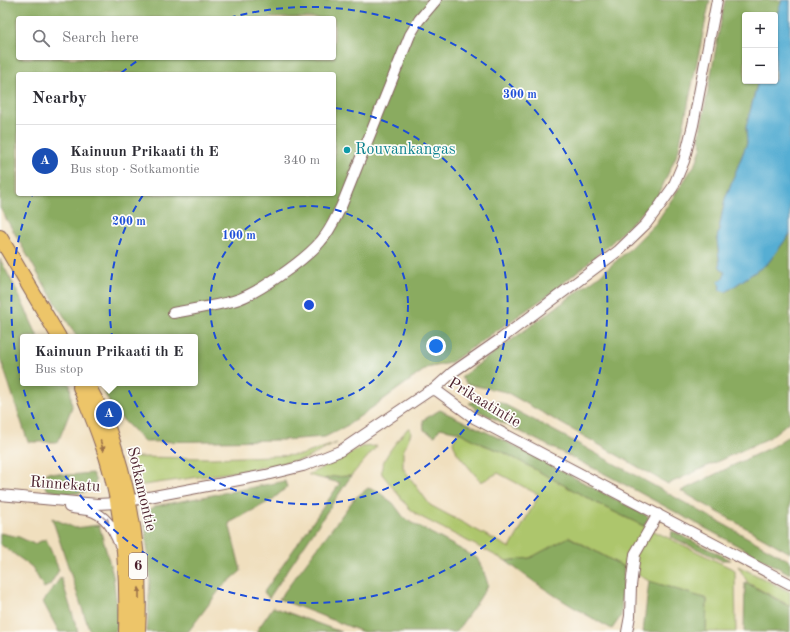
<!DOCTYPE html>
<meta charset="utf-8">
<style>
body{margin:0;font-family:"Old Standard TT",serif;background:#f2f2f3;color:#2b2b33}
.controls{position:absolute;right:12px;top:12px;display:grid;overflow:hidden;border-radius:4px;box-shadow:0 1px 3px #0004}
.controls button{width:36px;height:36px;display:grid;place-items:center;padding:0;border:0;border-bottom:1px solid #e1e1e2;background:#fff;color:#2b2b33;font:20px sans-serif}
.you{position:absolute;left:436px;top:346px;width:14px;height:14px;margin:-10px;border:3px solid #fff;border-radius:50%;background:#1a73e8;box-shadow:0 0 0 6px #1a73e833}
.badge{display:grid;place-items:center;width:26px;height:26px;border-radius:50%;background:#0b8043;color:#fff;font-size:13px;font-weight:700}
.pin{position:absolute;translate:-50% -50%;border:2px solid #fff;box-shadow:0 1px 4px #0006}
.popup{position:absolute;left:20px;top:334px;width:178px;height:52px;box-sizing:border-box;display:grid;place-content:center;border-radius:4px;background:#fff;filter:drop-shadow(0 1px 3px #0005);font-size:13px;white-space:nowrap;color:#7c7c81}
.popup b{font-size:15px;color:#2b2b33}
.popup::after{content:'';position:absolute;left:50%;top:100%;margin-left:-8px;border:8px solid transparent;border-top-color:#fff}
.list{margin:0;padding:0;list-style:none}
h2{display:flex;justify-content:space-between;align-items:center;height:52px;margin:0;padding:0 16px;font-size:17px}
h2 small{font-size:13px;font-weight:400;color:#7c7c81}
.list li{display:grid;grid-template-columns:26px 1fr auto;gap:12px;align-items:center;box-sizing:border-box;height:72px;padding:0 16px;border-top:1px solid #e1e1e2}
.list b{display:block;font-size:15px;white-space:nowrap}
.list p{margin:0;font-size:13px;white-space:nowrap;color:#7c7c81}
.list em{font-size:13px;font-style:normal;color:#7c7c81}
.icon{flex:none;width:22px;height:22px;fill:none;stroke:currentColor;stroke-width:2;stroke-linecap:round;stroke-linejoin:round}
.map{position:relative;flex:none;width:790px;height:632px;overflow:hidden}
.search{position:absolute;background:#fff;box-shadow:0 1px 3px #0004;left:16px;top:16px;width:320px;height:44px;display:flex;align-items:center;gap:10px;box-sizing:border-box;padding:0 14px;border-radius:4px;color:#7c7c81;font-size:15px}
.panel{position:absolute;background:#fff;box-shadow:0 1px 3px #0004;left:16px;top:72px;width:320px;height:124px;border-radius:4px}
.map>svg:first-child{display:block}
</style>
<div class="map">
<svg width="790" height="632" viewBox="0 0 790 632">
<rect width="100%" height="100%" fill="#fdfcf7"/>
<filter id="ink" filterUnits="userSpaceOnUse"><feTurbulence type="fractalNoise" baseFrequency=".025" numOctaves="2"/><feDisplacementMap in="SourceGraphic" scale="8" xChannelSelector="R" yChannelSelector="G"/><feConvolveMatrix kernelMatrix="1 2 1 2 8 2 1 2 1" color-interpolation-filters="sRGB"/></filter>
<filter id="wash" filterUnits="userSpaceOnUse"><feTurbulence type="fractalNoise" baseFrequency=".012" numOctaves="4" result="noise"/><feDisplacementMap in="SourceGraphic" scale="16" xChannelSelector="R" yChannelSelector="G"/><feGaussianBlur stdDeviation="0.9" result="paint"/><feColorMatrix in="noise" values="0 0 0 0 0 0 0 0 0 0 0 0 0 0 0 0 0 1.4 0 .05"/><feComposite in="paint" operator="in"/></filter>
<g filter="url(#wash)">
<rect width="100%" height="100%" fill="#f0dfbe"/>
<path fill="#adc66c" stroke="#7c724c" d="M408 428H410L411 433 403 452V468L430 505 510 548 539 495 498 473 481 482 457 453 453 442 459 432 484 445 503 452 606 508 735 570 736 632H706L707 599 649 581 570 537 530 558 506 561 419 516 409 508 382 474C378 461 400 438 408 428Z
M337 443 305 459 246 470 144 485 133 483 130 457 212 458 301 455Z
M377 446 351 476 331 477 324 479 308 475 362 447Z
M738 566 790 592V606L748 583Z"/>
<path fill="#8aab60" stroke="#6a6546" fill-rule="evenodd" d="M0 0H710L678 152 657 198 609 245 554 291 450 363 427 368 348 425 325 437 283 440 145 442 113 410 100 383H195V337H77L42 281 0 208ZM18 18H334V58H18ZM18 74H334V194H18Z
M725 0H782L775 20V15H745V81H758L746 127 747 143 725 199 717 239 720 267 725 273 723 279 718 281 720 286 719 290 726 292 768 263 790 234V421L769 438 668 484 506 392 467 384 461 377 599 276 632 247 656 223 696 163 702 146 699 138Z
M0 259 18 293 38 337H23V383H68L70 385 72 407 58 442H28L0 357Z
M477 401 500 402 577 443 790 561V574L607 475 477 410 469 403Z
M440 410 503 440 649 517 644 526 606 508 503 452 484 445 459 432 440 428 435 436 424 430 423 420Z
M790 435V553L681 491 773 446Z
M47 472 69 475 92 473 96 481 92 490C75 495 65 494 48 490L42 481Z
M351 476 269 598 264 592 340 483 324 479 331 477Z
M285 481 287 487 272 500 229 523 241 571 221 588 188 632H147L150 578 144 513 156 506Z
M368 488 377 491 393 503 405 519 477 558 484 572 488 585 478 601 456 632H363L279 599 354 499Z
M52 518 75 528 99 525 113 575 119 622 115 632H92L89 629Z
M672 531 731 560H721L671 537Z
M0 533 19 537 34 544 46 539 59 570 50 585 44 588 32 567 0 544Z
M569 537 624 567 621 616 612 629C575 609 539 587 506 561L530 558Z
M61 577 78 632H59L43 602Z
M649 581 707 599 706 632H643Z
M745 582 790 607V632H744Z
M273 607 341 632H256Z"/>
<path fill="#56aed3" stroke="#50667f" d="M782 0H790V234L768 263 726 292 719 290 720 286 718 281 723 279 725 273 720 267 717 239 725 199 747 143 746 127 758 81H775V20Z"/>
</g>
<g filter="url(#ink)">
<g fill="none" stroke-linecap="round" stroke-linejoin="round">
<g stroke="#84625e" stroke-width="12">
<path id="minor" d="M173 313C193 309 214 306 233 301 256 295 305 260 321 241 330 231 335 219 341 207L410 35 419 20 436 0
M433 390 437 391 474 418 790 584
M0 495 97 504 117 503 266 475 303 466 340 451 429 391 433 390 453 372 502 338 618 251 646 224 661 204 673 187 684 161 693 125 717 0
M69 507C75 509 81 509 88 510 107 515 113 529 120 545
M627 632 630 616 631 586 635 554 658 514"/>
</g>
<g stroke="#84625e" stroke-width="16">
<path id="highway" d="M0 237 59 337
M87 383C93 396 101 408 106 422 131 489 142 560 138 632
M80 387C87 405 95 423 101 441 123 502 128 568 126 632"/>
</g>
<use href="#minor" stroke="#fff" stroke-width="10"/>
<use href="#highway" stroke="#edc569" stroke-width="14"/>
</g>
<defs><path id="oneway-solid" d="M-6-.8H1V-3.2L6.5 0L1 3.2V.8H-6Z"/></defs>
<g fill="#9c724a">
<use href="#oneway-solid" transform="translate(102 446) rotate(73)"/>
<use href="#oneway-solid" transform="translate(139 593) rotate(-90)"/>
</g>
<use fill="#ae9aa0" href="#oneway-solid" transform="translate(105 519) rotate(43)"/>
</g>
<g fill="none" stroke="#1d4ed8" stroke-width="2" stroke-dasharray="7 5">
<circle cx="309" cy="305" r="99"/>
<path d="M335 108A199 199 0 1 1 143 195"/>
<path d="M121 73A298 298 0 0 1 140 59M229 18A298 298 0 1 1 32 196"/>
</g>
<circle fill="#0f9aa8" stroke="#fdfcf7" stroke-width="1.5" cx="347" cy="150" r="4"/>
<g text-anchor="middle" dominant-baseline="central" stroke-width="3.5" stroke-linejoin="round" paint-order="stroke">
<rect fill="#fdfcf7" stroke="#806168" stroke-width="1" x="129" y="553" width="18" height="26" rx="3"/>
<g font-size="15" font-weight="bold" fill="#4a1f2b">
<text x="138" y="566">6</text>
</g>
<g font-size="16" fill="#0d838f" stroke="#fdfcf7" text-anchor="start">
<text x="355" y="150">Rouvankangas</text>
</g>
<g font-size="16" fill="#4a1f2b" stroke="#fdfcf7">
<text transform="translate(484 403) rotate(31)">Prikaatintie</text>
<text transform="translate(65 485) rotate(4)">Rinnekatu</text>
<text transform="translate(141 489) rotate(77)">Sotkamontie</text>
</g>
</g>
<circle cx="309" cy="305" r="6" fill="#1d4ed8" stroke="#fdfcf7" stroke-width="2"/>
<g font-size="12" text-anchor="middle" font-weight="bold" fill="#1d4ed8" stroke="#fdfcf7" stroke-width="3.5" stroke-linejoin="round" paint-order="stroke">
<text x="520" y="98">300 m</text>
<text x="129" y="225">200 m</text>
<text x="239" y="239">100 m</text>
</g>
</svg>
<div class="controls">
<button>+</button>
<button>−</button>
</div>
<div class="you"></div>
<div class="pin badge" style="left:109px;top:414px;background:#1a4fb4">A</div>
<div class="popup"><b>Kainuun Prikaati th E</b>Bus stop</div>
<div class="search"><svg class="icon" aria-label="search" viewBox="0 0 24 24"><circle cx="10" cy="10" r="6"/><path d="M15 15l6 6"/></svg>Search here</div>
<section class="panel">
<h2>Nearby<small></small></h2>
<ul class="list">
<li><span class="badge" style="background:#1a4fb4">A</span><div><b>Kainuun Prikaati th E</b><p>Bus stop · Sotkamontie</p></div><em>340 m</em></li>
</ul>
</section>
</div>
